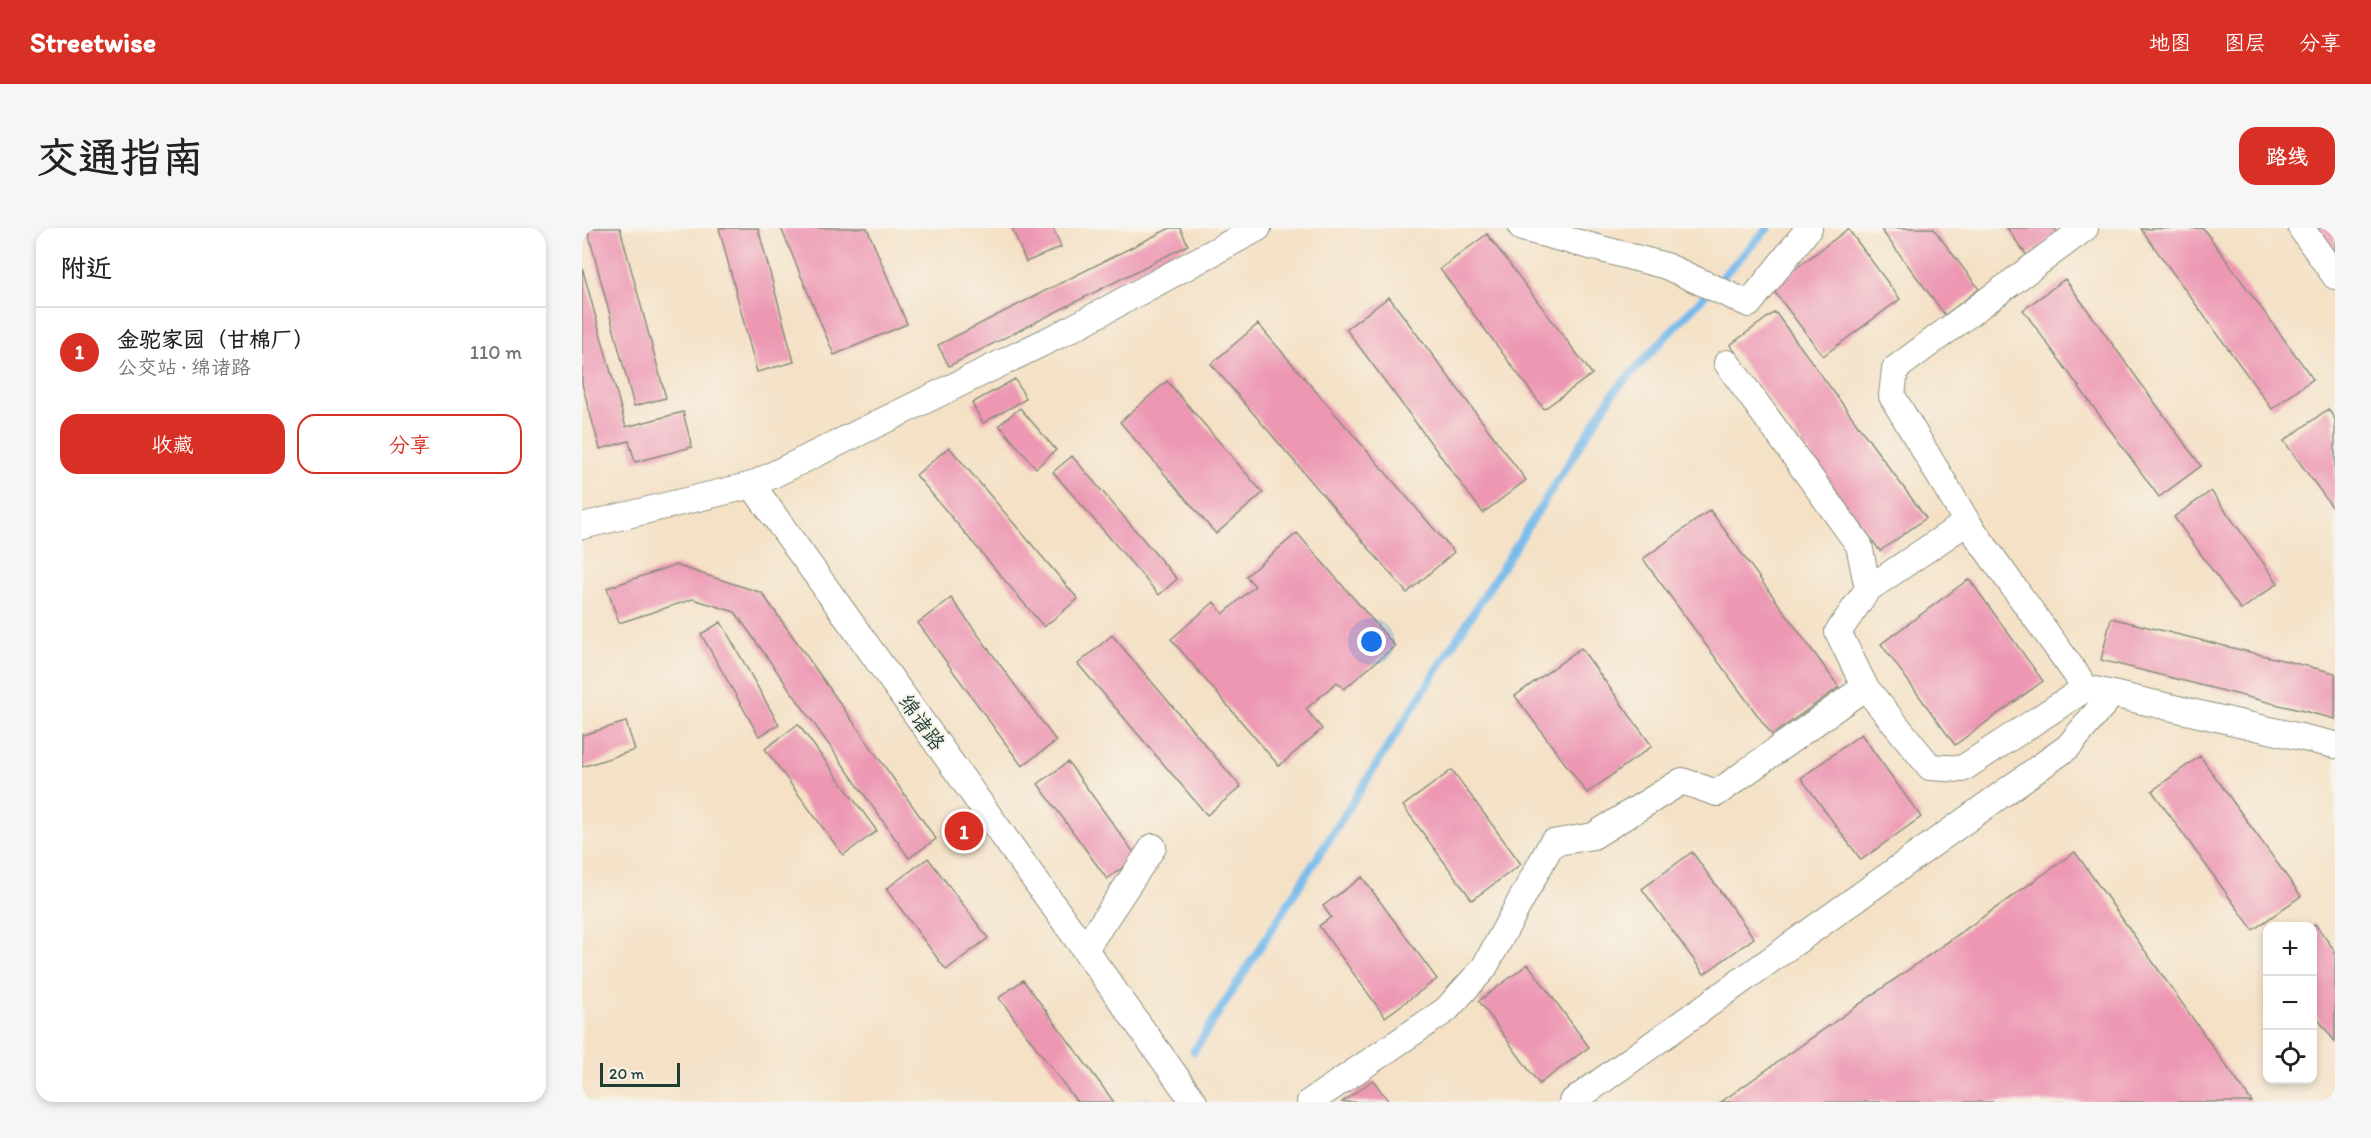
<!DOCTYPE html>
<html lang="zh">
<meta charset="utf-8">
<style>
body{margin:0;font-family:Itim,"LXGW WenKai TC",sans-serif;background:#f6f6f6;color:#222}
.controls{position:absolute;right:18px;bottom:18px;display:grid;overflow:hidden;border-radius:12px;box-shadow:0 3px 9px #0003}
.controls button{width:54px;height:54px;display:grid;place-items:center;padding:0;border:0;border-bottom:2px solid #e0e0e0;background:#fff;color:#222;font:30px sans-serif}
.scale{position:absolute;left:18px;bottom:15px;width:80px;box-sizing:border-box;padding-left:6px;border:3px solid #1f3d34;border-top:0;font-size:16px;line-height:21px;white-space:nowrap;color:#1f3d34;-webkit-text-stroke:4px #f7f3e8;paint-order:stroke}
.you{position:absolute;left:790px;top:414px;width:21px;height:21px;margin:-15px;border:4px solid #fff;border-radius:50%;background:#1a73e8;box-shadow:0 0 0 9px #1a73e833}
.badge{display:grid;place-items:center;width:39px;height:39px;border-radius:50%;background:#d93025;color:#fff;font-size:20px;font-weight:700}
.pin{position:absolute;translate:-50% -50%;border:3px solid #fff;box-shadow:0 2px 6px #0006}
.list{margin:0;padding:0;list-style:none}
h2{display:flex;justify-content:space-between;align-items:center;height:78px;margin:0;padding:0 24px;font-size:26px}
h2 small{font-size:20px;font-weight:400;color:#767676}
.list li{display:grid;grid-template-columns:39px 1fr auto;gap:18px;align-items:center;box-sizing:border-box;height:90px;padding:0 24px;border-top:2px solid #e0e0e0}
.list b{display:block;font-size:22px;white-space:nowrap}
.list p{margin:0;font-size:20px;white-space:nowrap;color:#767676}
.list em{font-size:20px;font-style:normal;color:#767676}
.actions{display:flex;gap:12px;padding:18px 24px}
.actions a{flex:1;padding:14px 0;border:2px solid #d93025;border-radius:18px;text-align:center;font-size:21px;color:#d93025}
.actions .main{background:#d93025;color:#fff}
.icon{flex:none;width:33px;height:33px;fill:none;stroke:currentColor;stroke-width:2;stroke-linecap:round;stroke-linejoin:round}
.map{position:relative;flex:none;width:1753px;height:874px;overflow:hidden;border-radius:18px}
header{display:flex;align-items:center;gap:36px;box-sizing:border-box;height:84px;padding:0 30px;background:#d93025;color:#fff}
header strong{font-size:28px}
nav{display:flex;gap:33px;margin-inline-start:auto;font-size:21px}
.intro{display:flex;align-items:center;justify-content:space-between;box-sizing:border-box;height:144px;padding:0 36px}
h1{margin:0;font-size:42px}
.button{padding:15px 27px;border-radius:18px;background:#d93025;color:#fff;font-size:21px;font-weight:700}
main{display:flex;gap:36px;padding:0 36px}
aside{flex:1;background:#fff;border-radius:18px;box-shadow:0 3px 9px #0003}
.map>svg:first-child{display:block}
</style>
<header>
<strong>Streetwise</strong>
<nav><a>地图</a><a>图层</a><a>分享</a></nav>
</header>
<div class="intro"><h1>交通指南</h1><a class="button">路线</a></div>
<main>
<aside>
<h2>附近<small></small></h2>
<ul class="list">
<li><span class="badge">1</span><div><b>金驼家园（甘棉厂）</b><p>公交站 · 绵诸路</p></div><em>110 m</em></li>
</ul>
<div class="actions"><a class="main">收藏</a><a>分享</a></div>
</aside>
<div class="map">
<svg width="1753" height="874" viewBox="0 0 1753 874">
<rect width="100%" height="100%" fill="#f7f3e8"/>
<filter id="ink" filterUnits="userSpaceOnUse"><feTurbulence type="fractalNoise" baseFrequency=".0167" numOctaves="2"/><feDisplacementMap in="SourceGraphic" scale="12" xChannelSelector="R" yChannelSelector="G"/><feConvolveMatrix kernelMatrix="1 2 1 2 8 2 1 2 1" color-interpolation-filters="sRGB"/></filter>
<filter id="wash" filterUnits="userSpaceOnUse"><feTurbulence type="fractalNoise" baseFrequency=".008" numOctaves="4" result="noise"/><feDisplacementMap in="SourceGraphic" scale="24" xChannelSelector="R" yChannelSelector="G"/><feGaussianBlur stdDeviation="1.35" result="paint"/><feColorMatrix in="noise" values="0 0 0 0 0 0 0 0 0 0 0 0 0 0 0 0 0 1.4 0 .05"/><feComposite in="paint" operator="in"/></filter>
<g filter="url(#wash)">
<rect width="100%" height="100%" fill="#f4e1c6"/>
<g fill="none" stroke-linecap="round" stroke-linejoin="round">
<path stroke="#75baec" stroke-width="8" d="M612 823 1032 164 1186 0
M564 874H565"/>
</g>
<g id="blocks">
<path fill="#ed97b3" d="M5 0H38L84 170 52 178Z
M137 0H176L212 134 175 144Z
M199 0H285L325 96 252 127Z
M430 0H471L479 19 444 34Z
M588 0H598L606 17 367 138 356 117Z
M1298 0H1351L1397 61 1363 87Z
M1425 0H1472L1476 5 1445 28Z
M1621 0 1731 151 1690 181 1559 1Z
M1734 0H1753V26Z
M1266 1 1318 71 1241 128 1189 59Z
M905 6 1010 146 962 181 858 41Z
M0 39 44 199 101 184 110 219 53 234 47 213 18 221 0 156Z
M1483 51 1619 238 1577 269 1441 82Z
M807 69 944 252 901 285 764 101Z
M1193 84 1344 290 1298 323 1148 117Z
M676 96 872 324 825 365 629 136Z
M433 151 444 171 401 195 390 175Z
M585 153 681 265 634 306 538 194Z
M438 180 474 222 454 240 417 197Z
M1746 181 1753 191V283L1702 213Z
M367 219 496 371 462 399 334 247Z
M490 228 595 351 577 367 471 244Z
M1629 263 1696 355 1659 382 1592 289Z
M1128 282 1257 459 1190 507 1061 331Z
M715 305 813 418 762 461 755 454 724 481 740 501 697 538 589 411 632 374 641 386 673 358 664 348Z
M93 337 180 365 354 611 327 630 153 384 111 371 37 395 25 360Z
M1387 351 1461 453 1373 517 1299 416Z
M369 370 474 513 440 538 336 395Z
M1529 390 1753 445V491L1519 432Z
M139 394 197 497 177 508 119 406Z
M530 407 659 559 625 587 496 436Z
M999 420 1070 518 1005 565 933 468Z
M44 494 53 522 0 539V507Z
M216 496 295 603 261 627 183 521Z
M1279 506 1339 589 1279 632 1219 550Z
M1618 528 1719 668 1671 702 1570 563Z
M486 534 555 629 525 651 456 556Z
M870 542 939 636 890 672 821 578Z
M1110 624 1172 710 1122 746 1060 661Z
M1493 624 1670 874H1139Z
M346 630 406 710 364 742 304 661Z
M780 649 855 751 803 789 737 698 749 689 741 678Z
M1733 696 1753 723V814L1730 783V698Z
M946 736 1007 819 957 856 897 773Z
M441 752 532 874H495L417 770Z
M791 852 807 874H760Z"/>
</g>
</g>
<g filter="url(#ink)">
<use href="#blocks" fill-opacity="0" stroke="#8a8f7d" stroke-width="1.5"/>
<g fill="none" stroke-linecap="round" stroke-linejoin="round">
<g stroke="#8a8f7d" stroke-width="28">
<path id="minor" d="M940 0 1084 38 1167 76 1227 0
M1719 0 1753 48
M170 257 485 103 676 0
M1385 294 1504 460 1753 517
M0 298 170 257 612 874
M1286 361 1385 294 1310 168 1313 141 1503 0
M1283 459 1348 539 1380 541 1504 460
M503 721 571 619
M728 874 864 782 902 740 970 615 1011 608 1100 553 1135 565 1283 459 1256 404 1286 361 1277 317 1145 135
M990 874 1486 519 1530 466"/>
</g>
<use href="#minor" stroke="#fff" stroke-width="26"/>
</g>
</g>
<g text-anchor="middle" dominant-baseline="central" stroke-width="4.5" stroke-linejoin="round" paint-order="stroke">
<g font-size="21" fill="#1f3d34" stroke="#f7f3e8">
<text transform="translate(340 494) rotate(54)">绵诸路</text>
</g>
</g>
</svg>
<div class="controls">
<button>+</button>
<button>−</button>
<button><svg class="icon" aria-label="locate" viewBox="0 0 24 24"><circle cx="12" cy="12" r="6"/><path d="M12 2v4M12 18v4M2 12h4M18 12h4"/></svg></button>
</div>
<div class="scale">20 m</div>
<div class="you"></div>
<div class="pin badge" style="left:382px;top:603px">1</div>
</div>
</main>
